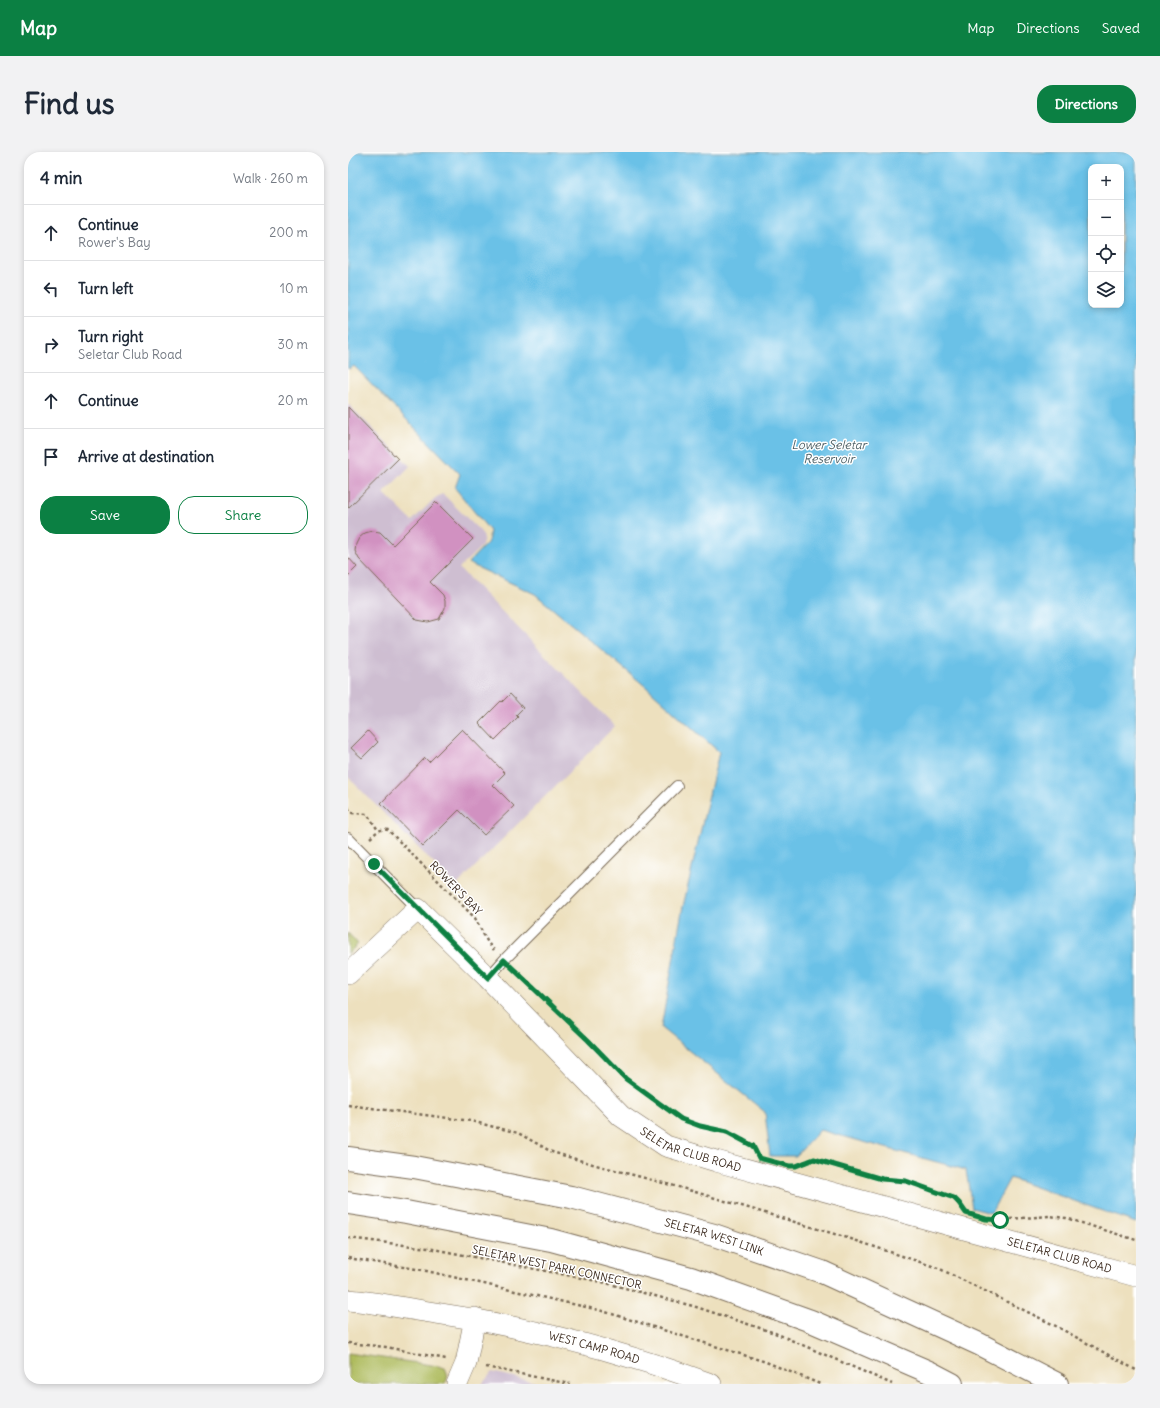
<!DOCTYPE html>
<meta charset="utf-8">
<style>
body{margin:0;font-family:Delius,sans-serif;background:#f2f2f3;color:#1f2937}
.controls{position:absolute;right:12px;top:12px;display:grid;overflow:hidden;border-radius:8px;box-shadow:0 2px 6px #0003}
.controls button{width:36px;height:36px;display:grid;place-items:center;padding:0;border:0;border-bottom:1px solid #e0e1e3;background:#fff;color:#1f2937;font:20px sans-serif}
.stop{position:absolute;width:12px;height:12px;margin:-9px;border:3px solid #0b8043;border-radius:50%;background:#fff}
.stop.end{background:#0b8043;border-color:#fff;box-shadow:0 1px 4px #0008}
.list{margin:0;padding:0;list-style:none}
h2{display:flex;justify-content:space-between;align-items:center;height:52px;margin:0;padding:0 16px;font-size:17px}
h2 small{font-size:13px;font-weight:400;color:#747a83}
.list li{display:grid;grid-template-columns:26px 1fr auto;gap:12px;align-items:center;box-sizing:border-box;height:56px;padding:0 16px;border-top:1px solid #e0e1e3}
.list b{display:block;font-size:15px;white-space:nowrap}
.list p{margin:0;font-size:13px;white-space:nowrap;color:#747a83}
.list em{font-size:13px;font-style:normal;color:#747a83}
.actions{display:flex;gap:8px;padding:12px 16px}
.actions a{flex:1;padding:9px 0;border:1px solid #0b8043;border-radius:16px;text-align:center;font-size:14px;color:#0b8043}
.actions .main{background:#0b8043;color:#fff}
.icon{flex:none;width:22px;height:22px;fill:none;stroke:currentColor;stroke-width:2;stroke-linecap:round;stroke-linejoin:round}
.map{position:relative;flex:none;width:788px;height:1232px;overflow:hidden;border-radius:16px}
header{display:flex;align-items:center;gap:24px;box-sizing:border-box;height:56px;padding:0 20px;background:#0b8043;color:#fff}
header strong{font-size:19px}
nav{display:flex;gap:22px;margin-inline-start:auto;font-size:14px}
.intro{display:flex;align-items:center;justify-content:space-between;box-sizing:border-box;height:96px;padding:0 24px}
h1{margin:0;font-size:28px}
.button{padding:10px 18px;border-radius:16px;background:#0b8043;color:#fff;font-size:14px;font-weight:700}
main{display:flex;gap:24px;padding:0 24px}
aside{flex:1;background:#fff;border-radius:16px;box-shadow:0 2px 6px #0003}
.map>svg:first-child{display:block}
</style>
<header>
<strong>Map</strong>
<nav><a>Map</a><a>Directions</a><a>Saved</a></nav>
</header>
<div class="intro"><h1>Find us</h1><a class="button">Directions</a></div>
<main>
<aside>
<h2>4 min<small>Walk · 260 m</small></h2>
<ul class="list">
<li><svg class="icon" aria-label="ahead" viewBox="0 0 24 24"><path d="M12 20V5M6 11l6-6 6 6"/></svg><div><b>Continue</b><p>Rower's Bay</p></div><em>200 m</em></li>
<li><svg class="icon" aria-label="left" viewBox="0 0 24 24"><path d="M17 20v-9H6M10 6l-5 5 5 5"/></svg><div><b>Turn left</b></div><em>10 m</em></li>
<li><svg class="icon" aria-label="right" viewBox="0 0 24 24"><path d="M7 20v-9h11M14 6l5 5-5 5"/></svg><div><b>Turn right</b><p>Seletar Club Road</p></div><em>30 m</em></li>
<li><svg class="icon" aria-label="ahead" viewBox="0 0 24 24"><path d="M12 20V5M6 11l6-6 6 6"/></svg><div><b>Continue</b></div><em>20 m</em></li>
<li><svg class="icon" aria-label="arrive" viewBox="0 0 24 24"><path d="M6 21V4h12l-3 4 3 4H6"/></svg><div><b>Arrive at destination</b></div></li>
</ul>
<div class="actions"><a class="main">Save</a><a>Share</a></div>
</aside>
<div class="map">
<svg width="788" height="1232" viewBox="0 0 788 1232">
<rect width="100%" height="100%" fill="#fff"/>
<filter id="ink" filterUnits="userSpaceOnUse"><feTurbulence type="fractalNoise" baseFrequency=".025" numOctaves="2"/><feDisplacementMap in="SourceGraphic" scale="8" xChannelSelector="R" yChannelSelector="G"/><feConvolveMatrix kernelMatrix="1 2 1 2 8 2 1 2 1" color-interpolation-filters="sRGB"/></filter>
<filter id="wash" filterUnits="userSpaceOnUse"><feTurbulence type="fractalNoise" baseFrequency=".012" numOctaves="4" result="noise"/><feDisplacementMap in="SourceGraphic" scale="16" xChannelSelector="R" yChannelSelector="G"/><feGaussianBlur stdDeviation="0.9" result="paint"/><feColorMatrix in="noise" values="0 0 0 0 0 0 0 0 0 0 0 0 0 0 0 0 0 1.4 0 .05"/><feComposite in="paint" operator="in"/></filter>
<g filter="url(#wash)">
<rect width="100%" height="100%" fill="#ede0be"/>
<path fill="#cebed1" d="M0 252 62 314 36 341 64 369 87 346 94 342 97 344 133 380 136 385 134 394 111 416 267 574 108 734 0 625Z
M144 1220 195 1232H134Z"/>
<path fill="#aebb5d" stroke="#74723e" d="M0 781 10 792 0 802Z
M0 1201 90 1214 97 1216C100 1222 101 1227 96 1232H0Z"/>
<path fill="#6bc1e7" stroke="#537682" fill-rule="evenodd" d="M0 0H788V1071L662 1026 643 1061 624 1056 618 1018 472 978 448 1004H422L417 960 313 876 334 759 371 600 303 539 187 442 120 411 140 390 142 379 107 336 112 322 6 214 0 217ZM743 15H773V153H743Z"/>
<g id="blocks">
<path fill="#d191c1" d="M0 255 50 307 0 356Z
M88 350 125 387 82 430 95 443 97 449V456L91 467 80 470 69 468 11 407 7 399 8 392 11 386 17 381 24 379 32 380 45 393Z
M0 405 9 415 0 424Z
M162 542 175 556 168 563 170 565 147 588 131 571 153 549 154 550Z
M114 577 157 621 145 633 166 654 136 683 111 658 75 694 33 651 77 606 81 610Z
M20 579 30 590 14 606 3 596Z"/>
</g>
</g>
<g filter="url(#ink)">
<use href="#blocks" fill-opacity="0" stroke="#796a56" stroke-width="1"/>
<g fill="none" stroke-linecap="round" stroke-linejoin="round">
<g stroke="#796a56" stroke-width="12">
<path id="service" d="M0 686 70 757
M140 826 156 808 329 634"/>
</g>
<g stroke="#796a56" stroke-width="22">
<g id="minor">
<path id="s1" d="M0 822 70 757 140 826 273 964 318 994 368 1009 788 1124"/>
<path id="s2" d="M0 1148C25 1150 50 1155 75 1159 173 1173 270 1198 363 1232"/>
<path d="M109 1232 118 1211 127 1166"/>
</g>
</g>
<g stroke="#796a56" stroke-width="24">
<g id="secondary">
<path id="s3" d="M0 1006 66 1015 223 1045 366 1083 474 1120 631 1192 709 1232"/>
<path d="M0 1051 58 1060 203 1088 343 1126 463 1169 581 1220 604 1232"/>
</g>
</g>
<path stroke="#796a56" stroke-width="2.5" stroke-dasharray="3 3" stroke-linecap="butt" d="M0 656 4 661 19 662 30 678
M22 686C28 681 31 676 40 678L127 766 140 791 146 798
M167 818 240 888 278 927 333 967 352 974 379 980 405 993 408 999
M0 953 123 969 170 981 204 1000 248 1013 334 1036 503 1087 590 1116 706 1173 788 1218
M455 1011 466 1007 534 1027 558 1029 606 1046 613 1054
M662 1067 701 1064 718 1066 788 1088
M0 1086 80 1096 254 1130 345 1154 427 1181 544 1232
M0 1106 74 1118 251 1158 418 1210 472 1232
M0 1191 38 1195 98 1207
M138 1215 222 1232"/>
<use href="#service" stroke="#fff" stroke-width="10"/>
<use href="#minor" stroke="#fff" stroke-width="21"/>
<use href="#secondary" stroke="#fff" stroke-width="22"/>
</g>
</g>
<g fill="none" stroke-linecap="round" stroke-linejoin="round" filter="url(#ink)">
<path stroke="#0b8043" stroke-width="5" d="M26 712 140 826 156 808 240 888 278 927 333 967 352 974 379 980 405 994 411 1006 441 1014H448L466 1007 534 1027 558 1029 606 1046 611 1051 618 1061 638 1067 652 1068"/>
</g>
<g text-anchor="middle" dominant-baseline="central" stroke-width="3" stroke-linejoin="round" paint-order="stroke">
<g font-size="11" fill="#3b2a1e" stroke="#fff">
<text transform="translate(108 736) rotate(46)">ROWER'S BAY</text>
<text stroke="none"><textPath href="#s1" startOffset="464">SELETAR CLUB ROAD</textPath></text>
<text stroke="none"><textPath href="#s3" startOffset="375">SELETAR WEST LINK</textPath></text>
<text stroke="none"><textPath href="#s1" startOffset="848">SELETAR CLUB ROAD</textPath></text>
<text transform="translate(209 1115) rotate(12)">SELETAR WEST PARK CONNECTOR</text>
<text stroke="none"><textPath href="#s2" startOffset="251">WEST CAMP ROAD</textPath></text>
</g>
<g font-size="12" font-style="italic" fill="#4c5f64" stroke="#fff">
<text x="481" y="292">Lower Seletar<tspan x="481" dy="14">Reservoir</tspan></text>
</g>
</g>
</svg>
<div class="controls">
<button>+</button>
<button>−</button>
<button><svg class="icon" aria-label="locate" viewBox="0 0 24 24"><circle cx="12" cy="12" r="6"/><path d="M12 2v4M12 18v4M2 12h4M18 12h4"/></svg></button>
<button><svg class="icon" aria-label="layers" viewBox="0 0 24 24"><path d="M12 4l9 5-9 5-9-5zM3 14l9 5 9-5"/></svg></button>
</div>
<div class="stop" style="left:652px;top:1068px"></div>
<div class="stop end" style="left:26px;top:712px"></div>
</div>
</main>
